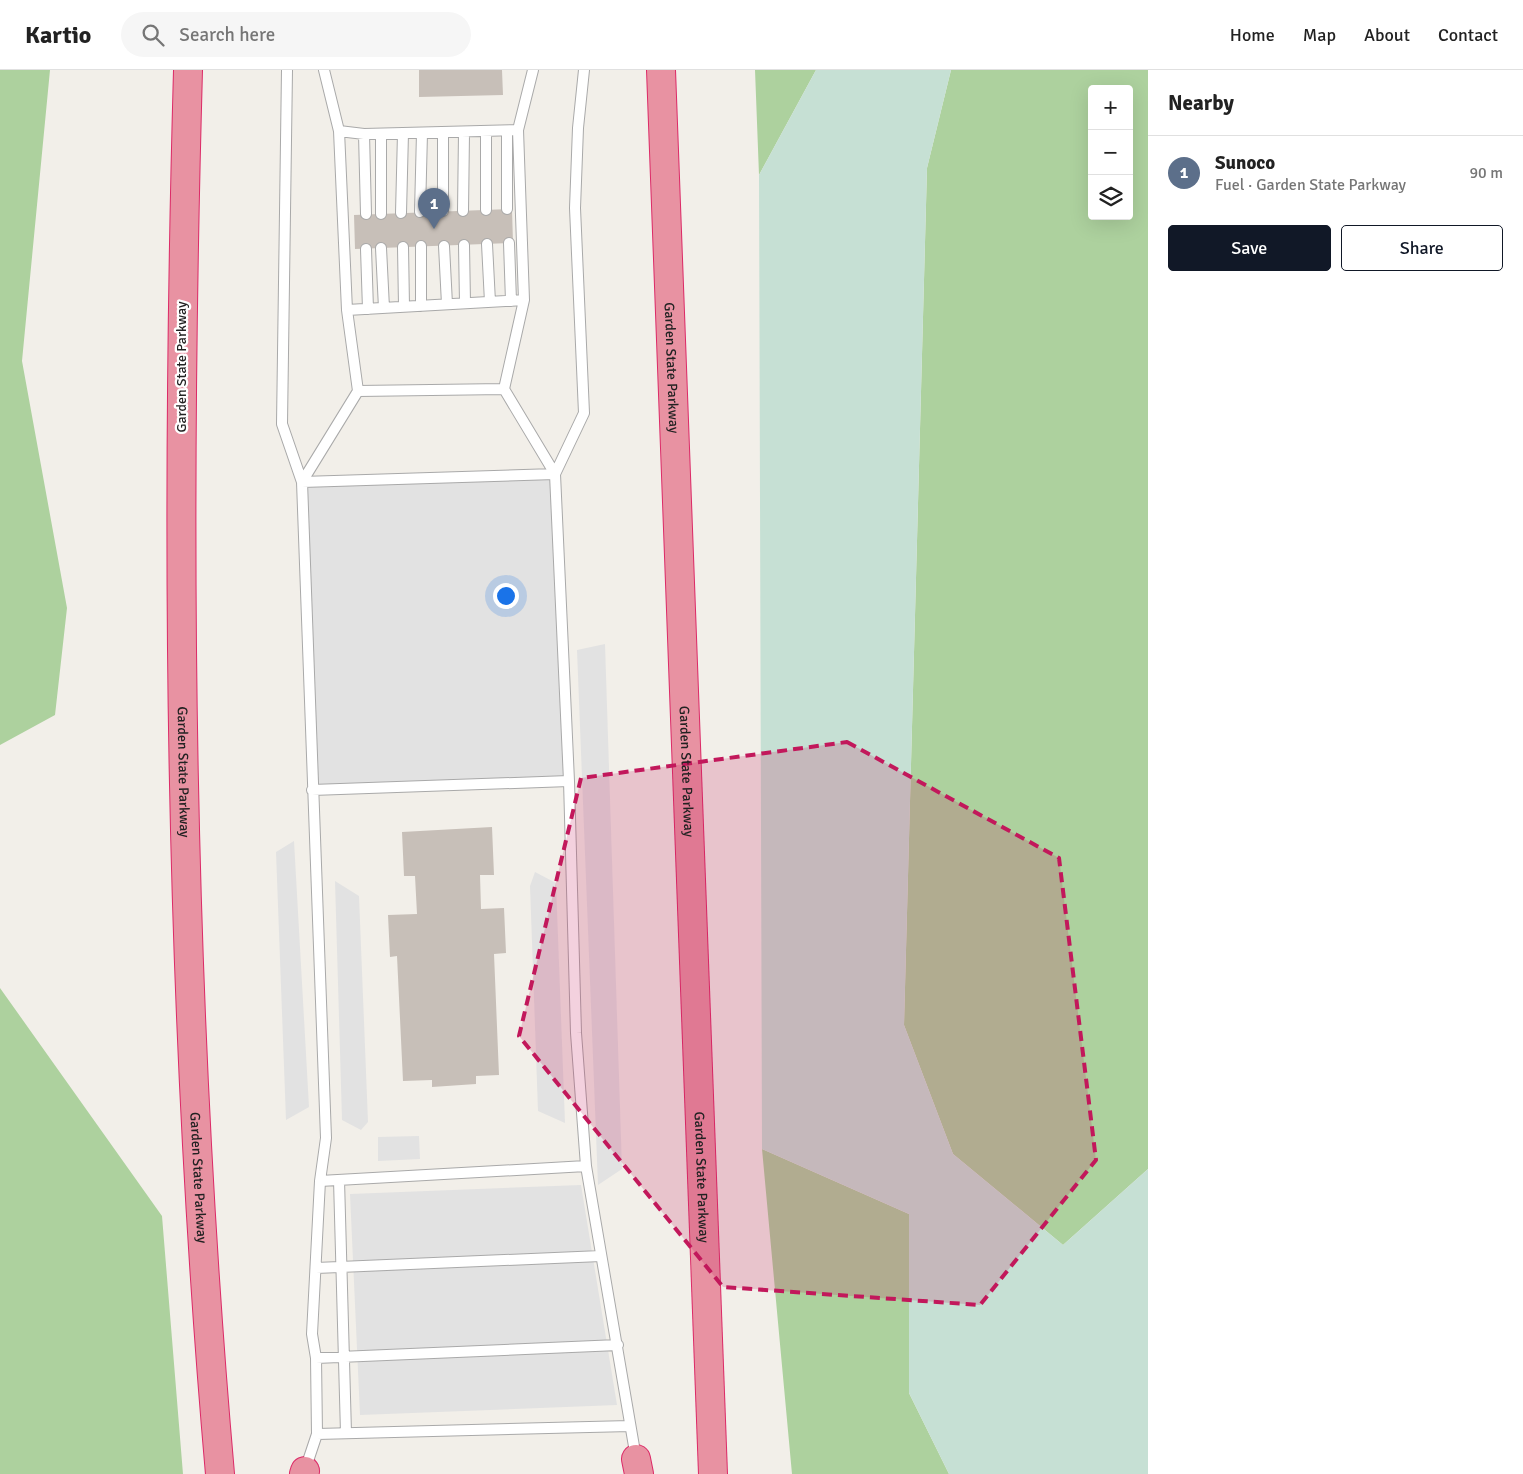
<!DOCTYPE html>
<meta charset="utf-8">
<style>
body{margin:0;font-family:Signika,sans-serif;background:#f6f6f6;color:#222}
.controls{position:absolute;right:15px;top:15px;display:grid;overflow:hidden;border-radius:5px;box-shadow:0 5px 20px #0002}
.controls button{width:45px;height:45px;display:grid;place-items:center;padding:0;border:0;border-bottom:1px solid #e0e0e0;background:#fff;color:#222;font:25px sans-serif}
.you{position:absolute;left:505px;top:525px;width:18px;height:18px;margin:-12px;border:4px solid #fff;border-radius:50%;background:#1a73e8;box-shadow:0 0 0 8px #1a73e833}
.badge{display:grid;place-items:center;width:32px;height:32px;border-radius:50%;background:#111827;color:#fff;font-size:16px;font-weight:700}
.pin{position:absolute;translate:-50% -41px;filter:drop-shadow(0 1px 2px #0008)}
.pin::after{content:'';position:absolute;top:26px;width:18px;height:15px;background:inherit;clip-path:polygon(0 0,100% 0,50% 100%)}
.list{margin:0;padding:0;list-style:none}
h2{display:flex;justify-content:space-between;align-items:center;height:65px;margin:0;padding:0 20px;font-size:21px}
h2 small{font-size:16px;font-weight:400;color:#767676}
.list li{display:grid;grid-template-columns:32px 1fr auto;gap:15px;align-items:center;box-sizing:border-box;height:75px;padding:0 20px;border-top:1px solid #e0e0e0}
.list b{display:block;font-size:19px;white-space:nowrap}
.list p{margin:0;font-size:16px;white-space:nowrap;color:#767676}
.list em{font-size:16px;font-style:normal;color:#767676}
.actions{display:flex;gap:10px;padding:15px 20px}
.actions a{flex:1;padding:11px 0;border:1px solid #111827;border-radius:5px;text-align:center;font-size:18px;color:#111827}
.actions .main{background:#111827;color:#fff}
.icon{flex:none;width:28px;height:28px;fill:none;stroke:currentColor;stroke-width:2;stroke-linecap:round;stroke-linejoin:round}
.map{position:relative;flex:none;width:1148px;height:1404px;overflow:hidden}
header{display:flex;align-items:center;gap:30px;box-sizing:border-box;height:70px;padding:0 25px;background:#fff;border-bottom:1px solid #e0e0e0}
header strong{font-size:24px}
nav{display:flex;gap:28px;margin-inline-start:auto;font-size:18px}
.search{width:350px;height:45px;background:#f6f6f6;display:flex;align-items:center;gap:12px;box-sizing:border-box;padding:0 18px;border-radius:28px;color:#767676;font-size:19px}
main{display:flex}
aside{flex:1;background:#fff}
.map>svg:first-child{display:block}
</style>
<header>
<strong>Kartio</strong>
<div class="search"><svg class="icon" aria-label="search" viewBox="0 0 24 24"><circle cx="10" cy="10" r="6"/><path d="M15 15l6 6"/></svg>Search here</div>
<nav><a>Home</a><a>Map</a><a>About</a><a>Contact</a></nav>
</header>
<main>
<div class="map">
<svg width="1148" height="1404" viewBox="0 0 1148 1404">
<rect width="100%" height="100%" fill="#f2efe9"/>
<path fill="#add19e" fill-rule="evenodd" d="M0 0H50L22 291 67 538 55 645 0 675Z
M755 0H816L759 105Z
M951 0H1148V1099L1063 1175 953 1084 904 955 927 98ZM1092 19H1129V146H1092Z
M0 918 162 1146 183 1404H0Z
M762 1079 909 1144V1323L949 1404H792Z"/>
<path fill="#c6e0d4" d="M816 0H951L927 98 904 955 953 1084 1063 1175 1148 1099V1404H949L909 1323V1144L762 1079 759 105Z"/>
<path fill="#e2e2e2" d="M555 404 569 711 312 720 302 412Z
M605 574 622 1099 598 1115 577 580Z
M294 771 309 1037 286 1050 276 782Z
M535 802 556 813 565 1053 538 1041 530 816Z
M335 811 359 826 368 1052 361 1060 342 1050Z
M419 1066 420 1089 378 1091V1067Z
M581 1115 617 1335 360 1345 350 1124Z"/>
<path fill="#c7bfb8" d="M419 0H502L503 25 419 27Z
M512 139 513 173 355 179 354 145Z
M492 757 494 805H480L481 839 504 838 506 883 494 884 499 1005 476 1006V1014L432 1017V1010L403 1011 397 886 390 887 388 845 417 844 415 806H404L402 762Z"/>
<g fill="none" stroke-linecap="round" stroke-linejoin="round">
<g stroke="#a9a9a9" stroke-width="12">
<path id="lane" d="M287 0 282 354 302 412 326 1068 320 1111 312 1264 316 1288 317 1364 305 1400
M584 0 578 58 575 138 584 343 555 404 569 711 576 963 586 1096 636 1388
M339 61 364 64 518 60
M507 62V139
M443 63V141
M364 64 366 144
M486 140V62
M463 141 464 63
M420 142 422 63
M401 143 403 63
M381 144V64
M509 173 511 231
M487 174 490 232
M464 175 465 233
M421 176V236
M444 176 447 234
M403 177 404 236
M381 178 384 238
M366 179 368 239
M347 240 524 230
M358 321 504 319
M302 412 555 404 504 319 524 230 518 60 533 0
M302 412 358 321 347 240 339 61 324 0
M312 720 569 711
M339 1110 346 1363
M320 1111 586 1096
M316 1198 601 1186
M316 1288 618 1275
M317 1364 630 1356"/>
</g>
<g stroke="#dc2a67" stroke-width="30">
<g id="highway">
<path id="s1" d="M188 0C175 468 179 937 220 1404"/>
<path id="s2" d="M661 0 713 1404"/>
<path d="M636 1389 639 1404"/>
<path d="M304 1404 305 1401"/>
</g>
</g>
<use href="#lane" stroke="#fff" stroke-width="10"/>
<use href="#highway" stroke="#e892a2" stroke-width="28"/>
</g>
<path fill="#c2185b" fill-opacity="0.2" stroke="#c2185b" stroke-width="4" stroke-dasharray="10 6" stroke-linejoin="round" d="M847 672 1059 788 1096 1090 980 1235 723 1217 519 966 581 708Z"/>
<g text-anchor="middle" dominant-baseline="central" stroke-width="4.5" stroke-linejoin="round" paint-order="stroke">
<g font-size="14" fill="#222" stroke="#fff">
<text transform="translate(181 297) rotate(-90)">Garden State Parkway</text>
<text stroke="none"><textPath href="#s2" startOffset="298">Garden State Parkway</textPath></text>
<text stroke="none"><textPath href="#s1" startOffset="702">Garden State Parkway</textPath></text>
<text stroke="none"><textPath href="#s2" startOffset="702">Garden State Parkway</textPath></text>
<text stroke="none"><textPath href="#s1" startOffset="1108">Garden State Parkway</textPath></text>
<text stroke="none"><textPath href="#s2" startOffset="1108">Garden State Parkway</textPath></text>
</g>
</g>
</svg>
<div class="controls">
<button>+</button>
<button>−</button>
<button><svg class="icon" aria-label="layers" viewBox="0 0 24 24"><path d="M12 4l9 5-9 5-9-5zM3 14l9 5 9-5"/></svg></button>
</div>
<div class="you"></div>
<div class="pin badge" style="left:434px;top:159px;background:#5c6f8a">1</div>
</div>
<aside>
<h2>Nearby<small></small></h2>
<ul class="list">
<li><span class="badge" style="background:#5c6f8a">1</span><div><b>Sunoco</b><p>Fuel · Garden State Parkway</p></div><em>90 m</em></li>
</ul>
<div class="actions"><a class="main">Save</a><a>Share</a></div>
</aside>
</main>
